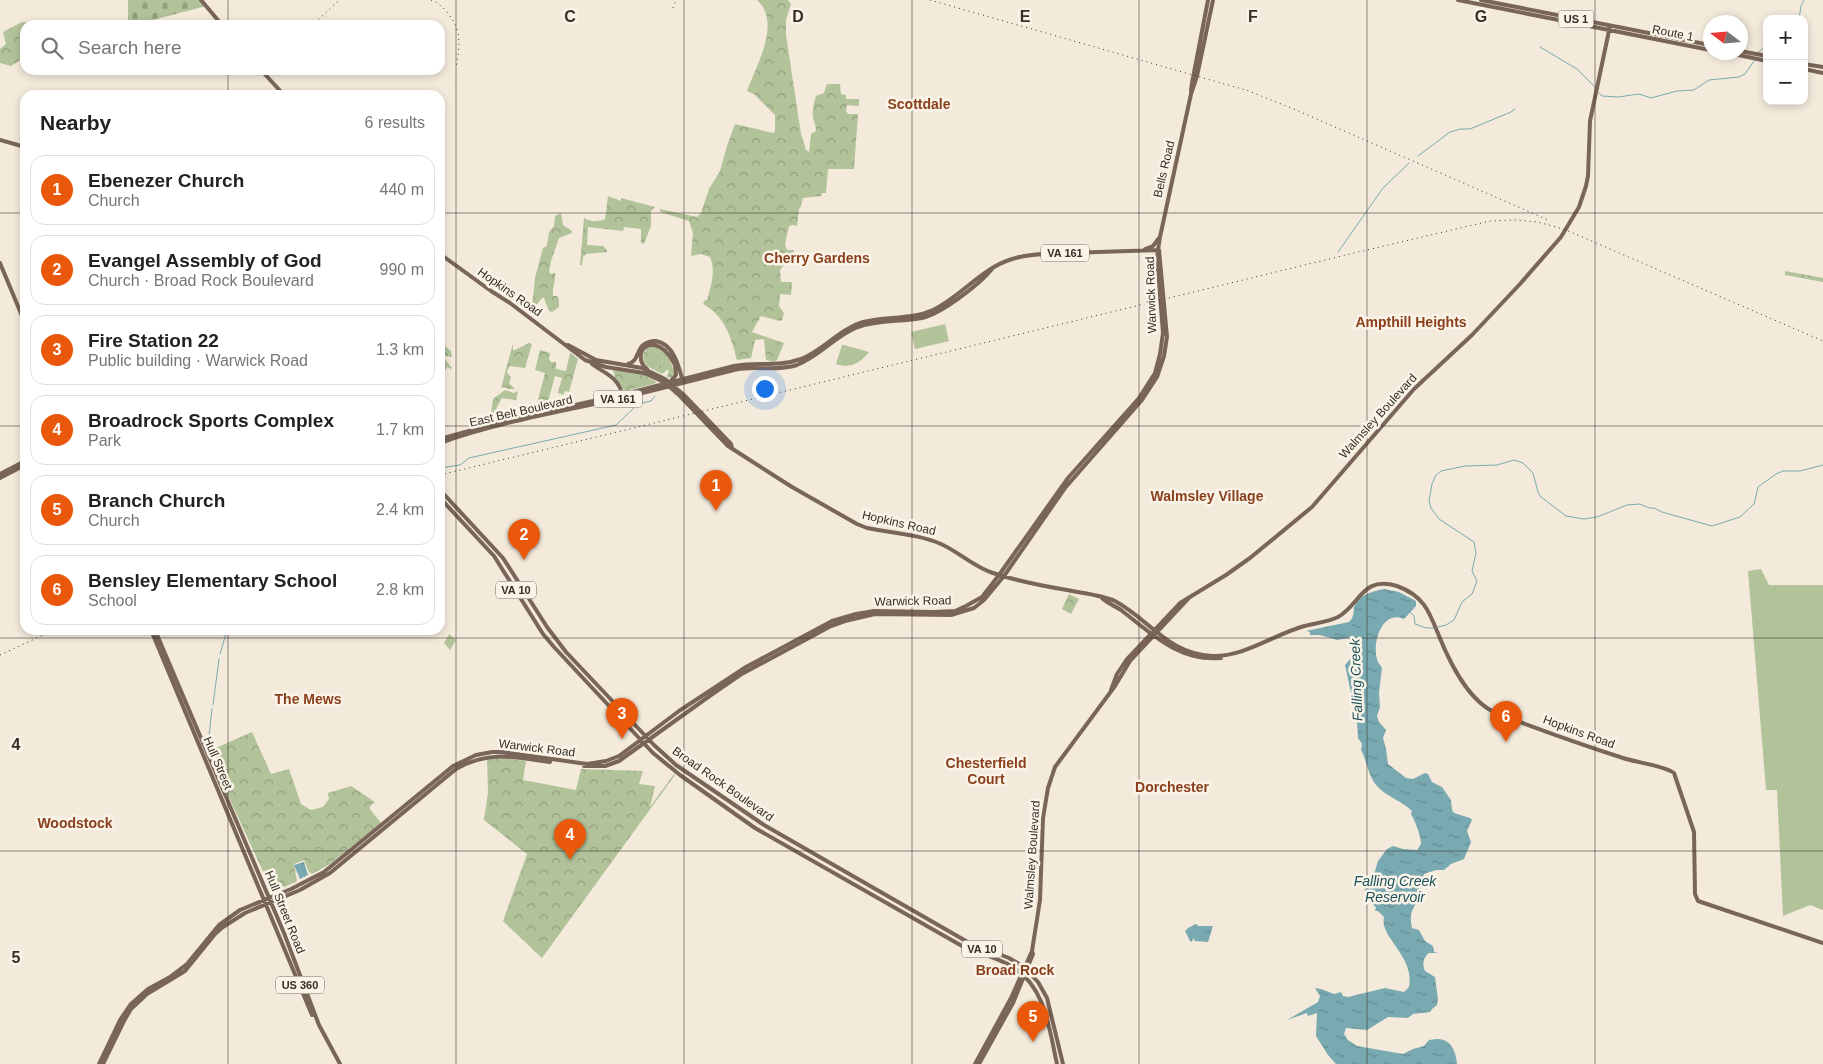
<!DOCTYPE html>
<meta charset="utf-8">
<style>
body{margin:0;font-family:Arial,sans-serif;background:#f6f6f6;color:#222}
.controls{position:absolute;right:15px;top:15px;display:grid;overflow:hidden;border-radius:10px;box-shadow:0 2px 8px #0003}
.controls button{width:45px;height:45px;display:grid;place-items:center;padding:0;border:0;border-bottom:1px solid #e0e0e0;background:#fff;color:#222;font:25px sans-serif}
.compass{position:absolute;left:1703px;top:15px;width:45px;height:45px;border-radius:50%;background:#fff;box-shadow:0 2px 8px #0003;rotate:286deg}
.you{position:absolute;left:764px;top:388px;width:18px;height:18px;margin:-12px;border:4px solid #fff;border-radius:50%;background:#1a73e8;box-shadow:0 0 0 8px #1a73e833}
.badge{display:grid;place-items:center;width:32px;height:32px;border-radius:50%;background:#ea580c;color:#fff;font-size:16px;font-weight:700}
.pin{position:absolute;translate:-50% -41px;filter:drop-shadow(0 1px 2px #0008)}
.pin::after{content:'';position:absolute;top:26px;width:18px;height:15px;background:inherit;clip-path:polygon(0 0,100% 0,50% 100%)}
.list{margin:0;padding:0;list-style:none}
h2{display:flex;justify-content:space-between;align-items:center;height:65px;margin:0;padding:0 20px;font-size:21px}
h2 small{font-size:16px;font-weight:400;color:#767676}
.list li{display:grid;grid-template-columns:32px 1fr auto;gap:15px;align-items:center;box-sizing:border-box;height:70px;margin:0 10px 10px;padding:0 10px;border:1px solid #e0e0e0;border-radius:15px}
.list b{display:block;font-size:19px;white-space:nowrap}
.list p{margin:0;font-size:16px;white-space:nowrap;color:#767676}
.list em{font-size:16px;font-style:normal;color:#767676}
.icon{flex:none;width:28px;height:28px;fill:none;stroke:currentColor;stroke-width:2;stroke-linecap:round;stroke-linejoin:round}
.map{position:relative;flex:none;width:1823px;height:1064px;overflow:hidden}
.search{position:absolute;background:#fff;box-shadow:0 2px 8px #0003;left:20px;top:20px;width:425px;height:55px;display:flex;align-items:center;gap:12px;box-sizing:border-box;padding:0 18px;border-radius:15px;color:#767676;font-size:19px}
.panel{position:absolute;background:#fff;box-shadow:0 2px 8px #0003;left:20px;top:90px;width:425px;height:545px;border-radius:15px}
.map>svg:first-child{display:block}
</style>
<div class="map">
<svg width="1823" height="1064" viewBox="0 0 1823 1064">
<defs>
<pattern id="forest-crowns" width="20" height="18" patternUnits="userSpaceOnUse" patternTransform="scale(1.25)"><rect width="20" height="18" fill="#b2c39a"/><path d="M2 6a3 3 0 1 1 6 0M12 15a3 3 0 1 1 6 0" fill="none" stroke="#929f7e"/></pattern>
<pattern id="cemetery-stones" width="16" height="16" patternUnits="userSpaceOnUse" patternTransform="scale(1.25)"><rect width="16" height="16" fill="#b2c39a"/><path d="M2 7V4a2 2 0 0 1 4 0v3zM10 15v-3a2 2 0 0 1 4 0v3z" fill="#929f7e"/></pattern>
<pattern id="water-ripples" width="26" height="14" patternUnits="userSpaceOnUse" patternTransform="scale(1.25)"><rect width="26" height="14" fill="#79aab1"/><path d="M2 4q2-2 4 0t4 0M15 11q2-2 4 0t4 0" fill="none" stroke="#648b90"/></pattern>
</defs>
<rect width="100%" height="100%" fill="#f3eadb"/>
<path fill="#b2c39a" d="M502 279 510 285 505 293 496 287Z
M945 324 949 341 915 349 911 332Z
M842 345H844L869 352C860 363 851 369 836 364Z
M655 351 663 358V360L654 370C646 366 641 361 644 352L651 355Z
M1761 569 1769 585H1823V910L1810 905 1783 916 1777 790H1766L1748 571Z
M449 634 456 640 450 650 444 643Z"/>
<path fill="url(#forest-crowns)" d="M757 0H788L791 4 786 20V35L801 134 806 150 809 152 811 134 816 131C816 125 814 123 813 118 812 112 814 102 816 96L824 93 827 84H840L841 94 846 95V99H859V106L847 105 846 111 848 114H858L854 169H828L826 193H822L821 196 803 198 801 206 799 209 797 226 793 225 789 226 785 244 787 250H794L793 264 786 262 780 270 781 282H792L791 295 780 294 779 306 784 313 782 320 780 321 761 316 752 332 784 343 777 360 774 362 766 360 764 339 755 340 751 358 737 360C731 337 725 316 703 304L705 300H707C711 286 716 271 710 257L701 254 691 256 693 233 689 221 660 212V209L697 217 701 213 709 189 720 171 727 146 735 124 773 133 775 131V115L754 94 747 91C755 68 776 33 764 9 763 5 759 3 757 0Z
M22 22 33 23V25H25V57L11 66 0 63V49L6 44 3 32Z
M608 196 621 201V198L655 207 651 211V226L644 244 641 243V229L624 227 623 231 588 227 587 245 603 246 607 250V252L586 254 583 257 582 265H580L584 218C589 222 599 222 605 219Z
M561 213 563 225 572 231V233L559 238 551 261 549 272 551 274 555 273C556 281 552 288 553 296H557L559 299V307L552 312 549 311 544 298H542L535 307 532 306 535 278 543 248 547 246 549 232 554 226 555 216Z
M1785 271 1823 278V282L1785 275Z
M440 341H442L446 347 451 351 452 357 445 356 444 358 452 368 451 369 447 367 446 370 440 368Z
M513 343V350H515L529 343 532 344 525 368 510 366 507 371 508 374 511 377 509 383 515 389H508L504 387 501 388Z
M657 346C666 354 673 361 674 374L671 378 667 377 669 370H667L662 374 654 370 663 360V358L655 351 650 356 644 354 647 348Z
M540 350 550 353 549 359 551 362H556V369L566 371 570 353 578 359 569 392 565 391 563 395 558 393 562 378 555 376 546 409 536 407 545 373 535 370Z
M613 370 642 374 657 382 654 384 625 391 615 377Z
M505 390 514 393 518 391 516 400 502 398 496 409 493 419 490 420 493 399Z
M1069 594 1079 599 1071 614 1062 609Z
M252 732 271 774 289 769 301 804 311 810 323 807 329 799 328 793 351 786 375 802 370 806V809L381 823 330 864 312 874 309 872 304 860 294 864 297 881 296 882 284 887 266 878 209 754 211 750Z
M503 758 526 761 523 780 576 790 581 769 643 771 639 784 655 786 650 807 674 774 675 775 542 958 503 921 527 854 484 820 488 792 487 759Z"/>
<path fill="url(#cemetery-stones)" d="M128 0H201L206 6 134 25H128Z"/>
<path fill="#ecdcc1" d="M315 691H318L322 696 319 698 320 701 315 706 309 700 308 693 310 694 315 693Z"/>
<path fill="url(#water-ripples)" d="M1384 589 1399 592 1416 601V606L1404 619C1381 609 1371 646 1378 662 1379 664 1381 666 1382 668L1379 693 1380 707 1377 716 1379 722 1386 730 1383 738 1386 749 1388 764 1406 778 1413 779 1425 773 1428 774 1432 782 1442 787 1451 800 1452 810 1454 813 1470 818 1472 820 1467 831 1471 842 1464 859 1451 864 1444 870H1436L1424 874 1419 890 1421 892C1416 909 1408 908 1412 928L1419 930 1425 941 1433 946 1434 952 1439 953H1429C1423 958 1422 963 1425 971L1435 977 1438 999 1437 1005 1432 1009 1430 1012 1413 1014 1408 1018 1388 1017 1367 1030 1346 1028 1344 1034 1348 1040 1357 1046 1403 1054 1413 1049 1424 1046 1429 1040C1431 1040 1434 1039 1437 1039 1451 1039 1456 1051 1457 1064H1336L1328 1055 1316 1036 1317 1013 1308 1016 1307 1013 1287 1020 1318 1002 1320 996 1315 988 1321 989 1334 994 1341 992 1343 996 1348 997 1385 988 1404 992 1409 987C1415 956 1379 937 1384 917L1378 911H1375L1376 907 1373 905 1374 902 1370 894 1364 890 1371 885 1378 861 1387 849 1393 846 1403 849 1417 850 1421 844C1421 836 1415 821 1411 814L1412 811C1402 801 1387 797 1377 786 1368 776 1367 761 1361 750L1362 744 1358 738 1357 721 1345 665 1353 656 1349 638 1337 640 1320 635H1310V632L1306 631 1349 622C1354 617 1353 614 1354 608 1358 595 1373 591 1384 589Z
M304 862 308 875 300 879 294 865Z
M1196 924 1198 926H1213L1208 942 1195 941 1193 938 1192 942 1190 941 1185 931 1188 928Z"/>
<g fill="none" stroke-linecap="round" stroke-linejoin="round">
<path stroke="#79aab1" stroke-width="1" d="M1799 19 1801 6 1804 0
M1540 47 1577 69 1595 87
M1759 52 1767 44
M1599 93 1602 96 1618 97 1639 94 1651 98 1677 91 1694 90 1709 80 1739 77 1745 74 1754 61
M1418 156 1450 132 1460 129H1470L1511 112 1515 109
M1338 252 1383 188 1409 163
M440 468 460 465 469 458 616 425 638 404 651 401 655 396
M1410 612 1414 616 1415 624 1426 628H1434
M1438 627 1446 625 1454 620 1462 602 1472 594 1477 581 1472 571 1476 553 1474 542 1439 519 1431 508 1429 501 1432 484 1436 475 1441 471 1465 466 1497 465 1514 460 1523 463 1533 473 1538 492 1541 497 1566 516 1584 519 1597 517 1627 505 1640 504 1649 508H1654L1662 512 1712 526 1740 517 1754 504 1758 487 1776 474 1783 471H1800L1823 465
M220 654 227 630
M213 705 219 659
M209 736 212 709"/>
<path stroke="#7a6658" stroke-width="4" d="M201 0 222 25
M1458 0 1710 50
M1481 0 1710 45
M1740 51 1767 56
M1724 52 1767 61
M1804 64 1823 67
M1804 69 1823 73
M261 70 284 95
M1191 91 1192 83 1208 0
M0 140 25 147
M1145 249 1153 246 1159 238
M440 254 491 291 510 303 585 360 606 367 644 373 664 382 680 396 728 446 792 487 857 524 867 528C891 533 918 534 941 544 959 552 974 567 993 573 1017 581 1043 586 1067 590 1081 593 1102 595 1115 601 1150 620 1168 654 1212 656 1243 657 1272 636 1301 627 1313 623 1326 623 1338 617 1360 605 1362 575 1397 586 1424 596 1429 611 1439 636 1450 663 1468 701 1496 713 1538 729 1580 744 1623 758 1637 763 1663 765 1674 773L1694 832 1695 894 1698 901 1823 943
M0 263 25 323
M568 345 596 360 642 368 665 379 684 395 731 444 732 448
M592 364C607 375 617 376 623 395
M628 364C638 361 636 353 642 346 645 343 651 341 656 341 674 344 679 367 683 382
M647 369C628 353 656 325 676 367
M670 382 676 375 675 364
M440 439 516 418 625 394 734 366C757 362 779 367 801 359 824 350 839 329 863 322 886 316 911 320 933 310 962 296 980 269 1012 259 1030 253 1050 254 1068 253 1099 252 1129 251 1159 250
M440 443C496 423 555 413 612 400 653 391 693 380 734 370 755 365 776 372 797 365 820 356 835 336 858 327 878 320 901 322 922 318 941 314 980 284 992 269
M0 474 25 461
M0 478 25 465
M440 490 503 558 547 627 566 652 654 745 676 765 764 825 966 941 1009 958 1024 967 1038 982 1047 998 1063 1064
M440 498 494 556 543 634 554 647 653 753 680 775 755 828 962 946C978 954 996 957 1011 966 1046 986 1049 1029 1057 1064
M1102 598C1107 603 1115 606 1121 610 1152 634 1179 662 1221 658
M151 630 312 1015
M155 630 284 933 319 1025 340 1064
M1111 690 1117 674 1127 659 1180 603 1226 575 1250 558 1312 507 1414 389 1472 335 1520 284 1561 237 1579 207 1586 186 1588 176 1590 121 1610 26
M584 766H605L619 761 711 695 740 675 831 626 845 621 875 614 951 615 974 608 984 600 1004 576 1065 488 1142 400 1157 377 1164 356 1167 337 1159 250
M99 1064 120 1020 131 1004 148 989 170 977 187 964 219 925 240 910 291 889 324 872 453 766 476 755 492 752H502L587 764 606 761 619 756 679 711 746 667 832 621 856 614 874 611 934 612 955 611 966 606 982 597 999 575 1068 478 1139 398 1155 373 1160 354 1163 333 1157 257 1160 237 1191 94 1197 76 1213 0
M103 1064 124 1021 131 1009 147 994 185 971 215 934 223 927 245 913 300 890 330 873 456 769C489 750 514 757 550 762
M975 1064 1011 998 1032 951
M979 1064 1013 1003 1033 954 1032 951 1040 900 1043 818 1048 788 1055 767 1115 686 1130 661 1189 598"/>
<path stroke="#372e27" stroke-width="1" stroke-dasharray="1 4" stroke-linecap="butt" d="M431 0C439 3 444 8 449 15 463 32 459 48 456 68
M930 0 1249 91 1296 110 1548 220
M673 8 676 0
M315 23 339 0
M440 475 1350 254 1490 221 1516 220 1538 222 1566 230 1823 341
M0 655 54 630"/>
</g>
<path fill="none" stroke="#372e27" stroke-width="1" stroke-opacity="0.55" d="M228 0V25M456 0V1064M684 0V1064M912 0V1064M1139 0V1064M1367 0V1064M1595 0V1064M228 70V95M0 213H25M440 213H1823M0 426H25M440 426H1823M228 630V1064M0 638H1823M0 851H1823"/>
<g text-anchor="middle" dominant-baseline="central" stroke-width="5" stroke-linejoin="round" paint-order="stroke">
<g fill="#faf3e8" stroke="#726961" stroke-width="1">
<rect x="1558.5" y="10.5" width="35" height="17" rx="4"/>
<rect x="1041" y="244.5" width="48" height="17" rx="4"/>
<rect x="594" y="390.5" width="48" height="17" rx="4"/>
<rect x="496" y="581.5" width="40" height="17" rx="4"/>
<rect x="962" y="940.5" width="40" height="17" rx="4"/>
<rect x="276" y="976.5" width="48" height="17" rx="4"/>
</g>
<g font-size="11" font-weight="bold" fill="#372e27">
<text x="1576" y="19">US 1</text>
<text x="1065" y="253">VA 161</text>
<text x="618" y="399">VA 161</text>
<text x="516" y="590">VA 10</text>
<text x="982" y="949">VA 10</text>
<text x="300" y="985">US 360</text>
</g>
<g font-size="12" fill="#372e27" stroke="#faf3e8">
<text transform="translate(1673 33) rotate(11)">Route 1</text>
<text transform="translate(1164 169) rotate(-77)">Bells Road</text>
<text transform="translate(510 292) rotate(35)">Hopkins Road</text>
<text transform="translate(1151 295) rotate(-92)">Warwick Road</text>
<text transform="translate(521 411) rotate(-13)">East Belt Boulevard</text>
<text transform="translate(1378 416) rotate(-48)">Walmsley Boulevard</text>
<text transform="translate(899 523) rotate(13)">Hopkins Road</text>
<text transform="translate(913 601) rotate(-1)">Warwick Road</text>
<text transform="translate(1579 732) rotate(20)">Hopkins Road</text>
<text transform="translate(537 748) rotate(7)">Warwick Road</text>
<text transform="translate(218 763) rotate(67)">Hull Street</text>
<text transform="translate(723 784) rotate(35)">Broad Rock Boulevard</text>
<text transform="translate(1032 855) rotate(-86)">Walmsley Boulevard</text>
<text transform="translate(285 912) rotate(68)">Hull Street Road</text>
</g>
<g font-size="14" font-weight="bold" fill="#8a401d" stroke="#faf3e8">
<text x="919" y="104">Scottdale</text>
<text x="817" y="258">Cherry Gardens</text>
<text x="1411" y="322">Ampthill Heights</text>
<text x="1207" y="496">Walmsley Village</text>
<text x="308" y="699">The Mews</text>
<text x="986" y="763">Chesterfield<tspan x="986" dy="16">Court</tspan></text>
<text x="1172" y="787">Dorchester</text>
<text x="75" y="823">Woodstock</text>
<text x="1015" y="970">Broad Rock</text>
</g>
<g font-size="14" font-style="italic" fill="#1b515b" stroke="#faf3e8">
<text transform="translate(1356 680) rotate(-92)">Falling Creek</text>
<text x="1395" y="881">Falling Creek<tspan x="1395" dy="16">Reservoir</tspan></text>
</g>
</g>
<g font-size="16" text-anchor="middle" font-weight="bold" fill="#372e27" stroke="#faf3e8" stroke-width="5" stroke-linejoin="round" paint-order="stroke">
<text x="570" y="22">C</text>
<text x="798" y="22">D</text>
<text x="1025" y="22">E</text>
<text x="1253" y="22">F</text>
<text x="1481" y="22">G</text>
<text x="16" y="750">4</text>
<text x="16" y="963">5</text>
</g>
</svg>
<div class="controls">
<button>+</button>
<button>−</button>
</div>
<svg class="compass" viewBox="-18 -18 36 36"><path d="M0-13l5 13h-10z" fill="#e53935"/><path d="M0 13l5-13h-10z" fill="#767676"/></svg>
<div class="you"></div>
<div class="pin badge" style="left:716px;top:511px">1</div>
<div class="pin badge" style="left:524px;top:560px">2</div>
<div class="pin badge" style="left:622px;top:739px">3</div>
<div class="pin badge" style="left:570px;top:860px">4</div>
<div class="pin badge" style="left:1033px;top:1042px">5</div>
<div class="pin badge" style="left:1506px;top:742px">6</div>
<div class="search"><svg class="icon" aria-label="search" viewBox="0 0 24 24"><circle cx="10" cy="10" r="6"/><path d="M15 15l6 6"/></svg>Search here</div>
<section class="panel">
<h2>Nearby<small>6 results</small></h2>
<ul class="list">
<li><span class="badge">1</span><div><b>Ebenezer Church</b><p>Church</p></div><em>440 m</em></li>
<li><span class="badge">2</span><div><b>Evangel Assembly of God</b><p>Church · Broad Rock Boulevard</p></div><em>990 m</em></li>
<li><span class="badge">3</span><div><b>Fire Station 22</b><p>Public building · Warwick Road</p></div><em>1.3 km</em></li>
<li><span class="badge">4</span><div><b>Broadrock Sports Complex</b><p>Park</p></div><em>1.7 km</em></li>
<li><span class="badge">5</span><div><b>Branch Church</b><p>Church</p></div><em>2.4 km</em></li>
<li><span class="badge">6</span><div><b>Bensley Elementary School</b><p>School</p></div><em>2.8 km</em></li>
</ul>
</section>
</div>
